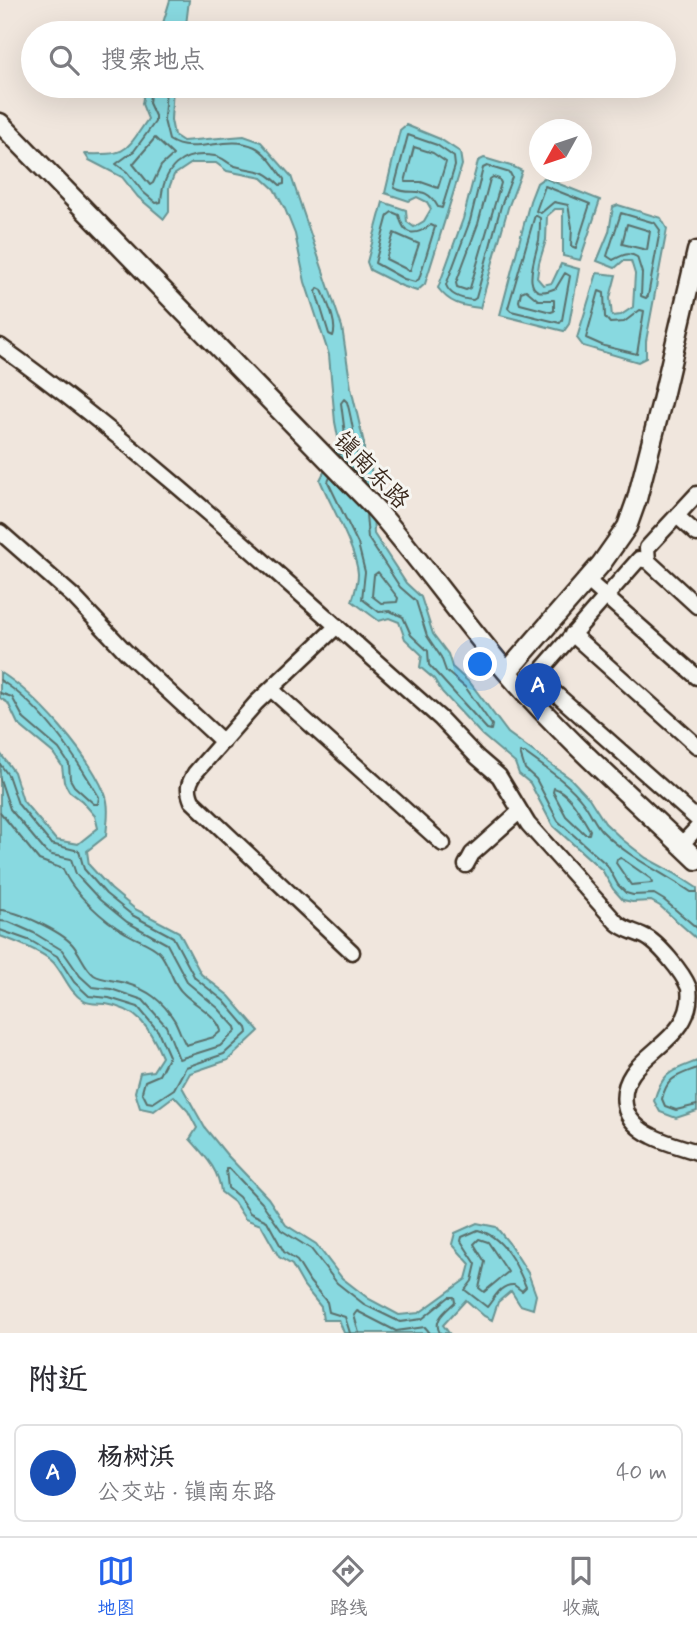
<!DOCTYPE html>
<html lang="zh">
<meta charset="utf-8">
<style>
body{margin:0;font-family:Mynerve,"LXGW WenKai TC",sans-serif;background:#f7f7f7;color:#2b2b33}
.compass{position:absolute;left:529px;top:119px;width:63px;height:63px;border-radius:50%;background:#fff;box-shadow:0 7px 28px #0002;rotate:230deg}
.you{position:absolute;left:481px;top:665px;width:24px;height:24px;margin:-18px;border:5px solid #fff;border-radius:50%;background:#1a73e8;box-shadow:0 0 0 10px #1a73e833}
.badge{display:grid;place-items:center;width:46px;height:46px;border-radius:50%;background:#2563eb;color:#fff;font-size:23px;font-weight:700}
.pin{position:absolute;translate:-50% -58px;filter:drop-shadow(0 2px 4px #0008)}
.pin::after{content:'';position:absolute;top:37px;width:24px;height:21px;background:inherit;clip-path:polygon(0 0,100% 0,50% 100%)}
.list{margin:0;padding:0;list-style:none}
h2{display:flex;justify-content:space-between;align-items:center;height:91px;margin:0;padding:0 28px;font-size:30px}
h2 small{font-size:23px;font-weight:400;color:#7c7c81}
.list li{display:grid;grid-template-columns:46px 1fr auto;gap:21px;align-items:center;box-sizing:border-box;height:98px;margin:0 14px 14px;padding:0 14px;border:2px solid #e1e1e2;border-radius:10px}
.list b{display:block;font-size:26px;white-space:nowrap}
.list p{margin:0;font-size:23px;white-space:nowrap;color:#7c7c81}
.list em{font-size:23px;font-style:normal;color:#7c7c81}
.icon{flex:none;width:38px;height:38px;fill:none;stroke:currentColor;stroke-width:2;stroke-linecap:round;stroke-linejoin:round}
.map{position:relative;flex:none;width:697px;height:1333px;overflow:hidden}
.search{position:absolute;background:#fff;box-shadow:0 7px 28px #0002;left:21px;right:21px;top:21px;height:77px;display:flex;align-items:center;gap:18px;box-sizing:border-box;padding:0 24px;border-radius:38px;color:#7c7c81;font-size:26px}
.sheet{height:203px;background:#fff}
nav{display:flex;justify-content:space-around;align-items:center;box-sizing:border-box;height:98px;border-top:2px solid #e1e1e2;background:#fff;font-size:19px;color:#7c7c81}
nav a{display:grid;justify-items:center;gap:4px}
nav .on{color:#2563eb}
.map>svg:first-child{display:block}
</style>
<div class="map">
<svg width="697" height="1333" viewBox="0 0 697 1333">
<rect width="100%" height="100%" fill="#f0e6dd"/>
<filter id="ink" filterUnits="userSpaceOnUse"><feTurbulence type="fractalNoise" baseFrequency=".0143" numOctaves="2"/><feDisplacementMap in="SourceGraphic" scale="14" xChannelSelector="R" yChannelSelector="G"/><feConvolveMatrix kernelMatrix="1 2 1 2 8 2 1 2 1" color-interpolation-filters="sRGB"/></filter>
<g filter="url(#ink)">
<path fill="#88d9e0" stroke="#699392" stroke-width="2" d="M170 0H189L185 33H160Z
M145 86H173L171 120 174 135 183 141 244 136 261 142 291 176 342 327 351 388 364 443V454L371 467 374 534 406 583 421 597 433 634 448 654 452 667 471 684 508 733 571 779 589 798 605 823 623 840 646 858 674 873 697 888V939L660 906 651 901 632 902 623 900 613 889 602 870 553 826 530 783 519 774 515 763 482 735 442 692 434 679 420 667 422 655 405 639 399 622 389 618 379 621 352 601C355 592 358 583 358 574 357 551 330 504 320 480L339 442 335 422 329 355 305 282 295 234 285 209 274 189 262 178 227 171 216 163H192L174 175 169 188V212L164 219 138 197 122 177 89 160 85 154C128 155 125 152 148 119L142 104Z
M406 125 440 139 460 152 462 165 425 284 417 291 402 286 370 270 367 262 383 202 406 210 407 222 414 227 424 221 431 209 427 202 417 197 409 201 385 193 400 130Z
M484 158 514 167 522 171 508 208 480 308C461 306 449 303 438 288L463 219 478 161Z
M544 178 600 200 580 260 563 256V209H555L547 216 546 240 539 263 537 278 543 285 552 283 561 264 579 269 569 324 564 331 500 315 530 201 537 183Z
M618 205 661 218 667 229 646 341V358L638 362 583 346 577 338 597 273 616 275 610 298 612 316 621 315 633 307 635 274 631 261H623L615 268 597 261 609 232 613 207Z
M0 672C37 695 88 753 105 794 110 806 107 823 106 836L87 851 89 865 111 889 135 909 179 932 201 974 229 996 259 1031 228 1060 190 1073 182 1087 205 1128 227 1155 268 1198 286 1225 316 1244 342 1278 369 1299 399 1315 419 1313 466 1279 470 1264 452 1244 455 1233 477 1223 496 1227 509 1243 528 1273 536 1295 533 1309 520 1305 511 1291 498 1302 492 1320 484 1316 466 1300 443 1325 449 1333H344L339 1320H323L321 1307 304 1286 292 1265 279 1257 261 1225 245 1219 234 1202 221 1192C219 1169 204 1155 190 1139L197 1128 188 1111 174 1096 154 1111 140 1108 135 1092 140 1073 153 1071 162 1057C150 1028 138 1009 106 1004 99 1003 90 1005 84 1001 69 992 65 976 54 963 44 952 14 941 0 936V753L14 772 23 801 40 821 56 840 78 844 98 828 95 816 82 801 69 791 64 782 62 766 53 753 18 724 8 703 0 698Z
M697 1061V1111L676 1118 660 1112 654 1101C662 1072 671 1071 697 1061Z"/>
<g fill="none" stroke-linecap="round" stroke-linejoin="round">
<path stroke="#5a706c" stroke-width="2" d="M151 86 149 103 155 116V122L134 151 116 164 127 172 143 192 156 203 161 202C163 169 181 150 215 156 223 157 228 164 235 166 259 173 260 166 280 185L284 184V179C276 169 267 153 255 147 227 133 194 157 169 140L164 120 166 86
M408 135 437 145 454 157 455 166 442 208 438 207C424 182 413 198 394 188Z
M155 138 173 155 161 166 153 183 150 185 133 164Z
M414 147 433 153 446 162 438 188 421 182H405Z
M487 166 510 173 512 177 501 206 476 298 473 300C462 299 450 296 446 285L470 221 483 168Z
M493 177 499 179 501 183 470 288 466 290 457 287 456 283 478 224 490 179Z
M545 186 590 204 576 248 571 246 572 227 568 205 554 202 541 213 536 211Z
M392 212 399 215C404 237 415 236 431 225L435 227 419 279 415 282 404 279 375 263 388 215Z
M621 213 655 223 660 230 648 296 646 298 641 296 642 273 637 257C628 251 621 256 613 260L607 256Z
M535 215 540 218C540 225 540 233 539 240 535 257 517 305 556 288L565 273 570 276 562 320 560 323 511 311 508 308Z
M627 224 650 231 647 250 622 244Z
M394 233 419 244 410 271 386 259Z
M318 288 322 290C327 302 338 324 333 336L329 334 316 292Z
M526 290 538 300H554V311L551 312 520 304 519 301 521 292Z
M599 291 604 293 605 317 610 323 624 322 640 310 644 311 637 354 604 346 586 338Z
M339 456 346 442 341 403 344 399 347 402C352 419 354 437 357 454 358 464 364 471 365 482
M330 477 328 482 358 544 365 572 362 599 379 612 390 611 403 617 411 635 428 651 429 665 487 729 491 730 492 725 466 688 446 671 441 657 427 636 416 601 400 587 368 538 366 514
M378 572 398 598 397 602 381 603 372 596 374 575Z
M0 680C43 707 74 754 99 797L98 804H94L74 786 70 779 69 764 59 749 24 719 12 697 0 693
M0 764 8 775 18 804 51 844 79 851 84 869 106 894 132 915 173 937 195 978 224 1001 247 1028 248 1032 224 1054 186 1067 174 1089 153 1103 147 1102 142 1092 145 1081 159 1075 169 1056 158 1031 138 1007 109 998 89 996 74 982 57 956 31 941 0 930
M0 779 10 809 45 851 52 855 71 859 76 874 100 900 127 922 167 944 188 983 218 1008 235 1027 236 1031 220 1046 179 1059 166 1026 143 1000 111 989 92 987 80 976 62 950 34 933 9 922 0 921
M554 788C570 792 581 816 590 830L589 834H585L566 816 553 792Z
M0 812 39 860 63 869C71 891 105 922 126 933 135 939 152 944 159 952 170 964 171 983 184 994 195 1005 217 1015 221 1031L214 1037 186 1045C182 1038 179 1029 175 1021 162 1000 148 990 125 983 116 980 101 980 94 975 84 967 81 954 72 944 60 931 18 911 0 910
M621 858 651 879 652 883 631 885 616 863 617 859Z
M697 892H691C660 871 627 857 601 830 594 822 590 811 583 802 568 782 545 768 525 753H520L525 769 536 779 558 821 607 865 618 885 626 893 633 895 654 894 664 900 697 928
M697 1068C677 1076 667 1077 662 1099L665 1106 676 1110 697 1105
M478 1230C503 1236 517 1265 526 1287L522 1291 514 1285C500 1284 494 1299 487 1307L465 1290 472 1281 476 1264 461 1241 462 1237Z
M479 1239 488 1242 508 1272 484 1292 479 1288 485 1262 474 1244Z
M350 1333 345 1317 329 1312 327 1302 310 1282 297 1261 284 1252 267 1221 250 1213 239 1197 228 1188 226 1169H230L262 1203 281 1230 311 1249 337 1283 365 1305 400 1322 422 1319 449 1297H454L455 1302C446 1311 432 1320 440 1333
M359 1333 354 1315 357 1311 396 1331 425 1327 430 1333"/>
<g stroke="#3b2a1e" stroke-width="19">
<path id="minor" d="M0 346C156 458 296 592 440 718L477 757 499 776 528 824 616 922C624 930 633 931 644 936 658 942 683 973 689 988 697 1046 617 1053 625 1105 627 1119 639 1130 652 1136 665 1143 682 1147 697 1152
M677 516 697 534
M0 532 74 597 126 652 223 742
M648 561 647 548 697 494
M587 580 697 677
M697 606 648 561 639 559 544 667 541 674 544 682 555 693 697 819
M337 626 256 703 195 773C188 784 187 789 192 801L352 952
M572 634 697 746
M271 689 443 844
M681 845 697 828
M466 865 472 854 519 812"/>
</g>
<g stroke="#3b2a1e" stroke-width="23">
<path id="tertiary" d="M0 123 375 508C423 563 464 623 512 678 569 743 635 800 697 860
M507 672 601 564 627 527 637 499 662 401 697 251"/>
</g>
<use href="#minor" stroke="#f6f6f2" stroke-width="14"/>
<use href="#tertiary" stroke="#f6f6f2" stroke-width="18"/>
</g>
</g>
<g text-anchor="middle" dominant-baseline="central" stroke-width="6" stroke-linejoin="round" paint-order="stroke">
<g font-size="24" fill="#3b2a1e" stroke="#f6f6f2">
<text transform="translate(371 471) rotate(46)">镇南东路</text>
</g>
</g>
</svg>
<svg class="compass" viewBox="-18 -18 36 36"><path d="M0-13l5 13h-10z" fill="#e53935"/><path d="M0 13l5-13h-10z" fill="#7c7c81"/></svg>
<div class="you"></div>
<div class="pin badge" style="left:538px;top:721px;background:#1a4fb4">A</div>
<div class="search"><svg class="icon" aria-label="search" viewBox="0 0 24 24"><circle cx="10" cy="10" r="6"/><path d="M15 15l6 6"/></svg>搜索地点</div>
</div>
<section class="sheet">
<h2>附近<small></small></h2>
<ul class="list">
<li><span class="badge" style="background:#1a4fb4">A</span><div><b>杨树浜</b><p>公交站 · 镇南东路</p></div><em>40 m</em></li>
</ul>
</section>
<nav>
<a class="on"><svg class="icon" aria-label="map" viewBox="0 0 24 24"><path d="M3 6l6-2 6 2 6-2v14l-6 2-6-2-6 2zM9 4v14M15 6v14"/></svg>地图</a>
<a><svg class="icon" aria-label="directions" viewBox="0 0 24 24"><path d="M12 3l9 9-9 9-9-9zM9 14v-3h6M13 9l2 2-2 2"/></svg>路线</a>
<a><svg class="icon" aria-label="saved" viewBox="0 0 24 24"><path d="M7 4h10v16l-5-4-5 4z"/></svg>收藏</a>
</nav>
